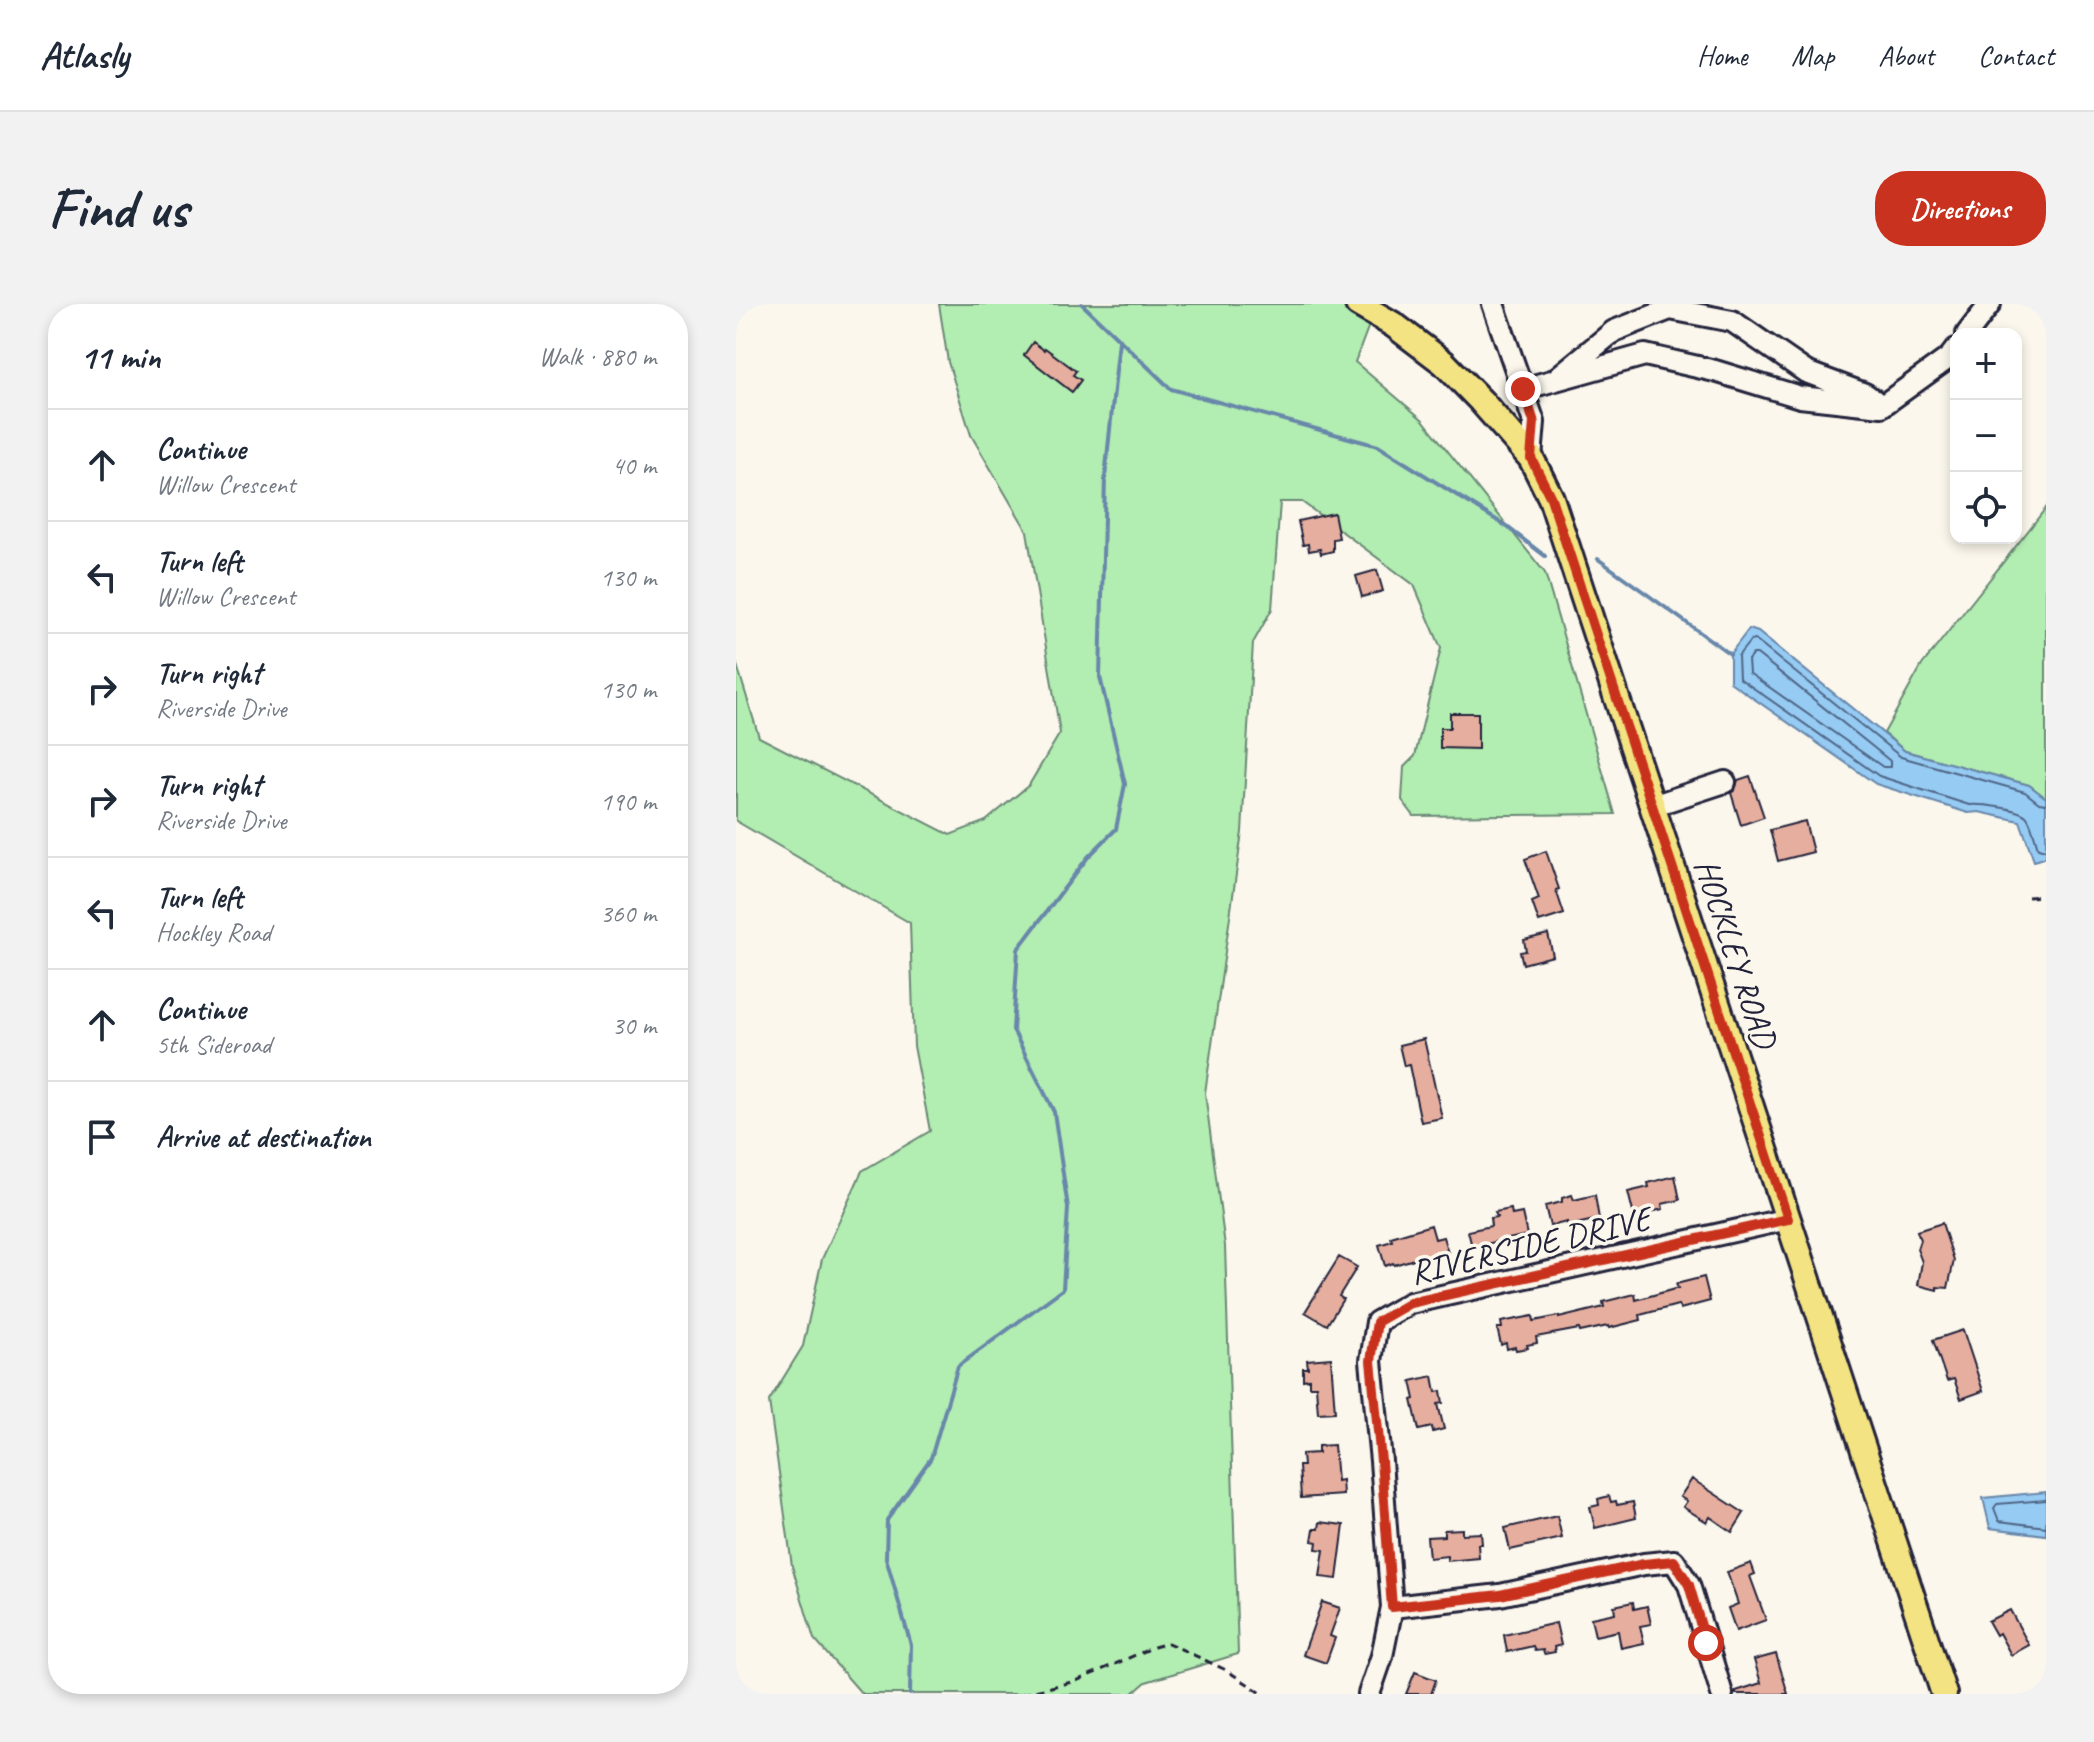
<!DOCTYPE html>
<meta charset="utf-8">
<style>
body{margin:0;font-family:Caveat,sans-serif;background:#f2f2f3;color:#1f2937}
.controls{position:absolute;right:24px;top:24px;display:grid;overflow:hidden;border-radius:16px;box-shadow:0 4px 12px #0003}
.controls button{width:72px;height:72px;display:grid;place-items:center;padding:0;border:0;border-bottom:2px solid #e0e1e3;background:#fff;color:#1f2937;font:40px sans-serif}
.stop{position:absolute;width:24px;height:24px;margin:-18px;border:6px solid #c8321e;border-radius:50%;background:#fff}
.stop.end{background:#c8321e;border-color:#fff;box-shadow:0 2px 8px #0008}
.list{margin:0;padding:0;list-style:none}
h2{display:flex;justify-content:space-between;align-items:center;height:104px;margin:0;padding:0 32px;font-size:34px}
h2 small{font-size:26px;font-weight:400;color:#747a83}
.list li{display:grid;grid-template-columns:52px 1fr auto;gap:24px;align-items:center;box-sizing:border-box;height:112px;padding:0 32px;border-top:2px solid #e0e1e3}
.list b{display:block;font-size:30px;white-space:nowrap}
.list p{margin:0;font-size:26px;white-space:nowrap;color:#747a83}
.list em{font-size:26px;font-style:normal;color:#747a83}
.icon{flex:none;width:44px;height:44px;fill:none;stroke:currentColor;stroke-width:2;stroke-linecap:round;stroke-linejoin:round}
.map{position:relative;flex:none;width:1310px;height:1390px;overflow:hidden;border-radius:32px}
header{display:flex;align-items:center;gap:48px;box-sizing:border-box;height:112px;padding:0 40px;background:#fff;border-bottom:2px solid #e0e1e3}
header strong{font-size:38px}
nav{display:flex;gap:44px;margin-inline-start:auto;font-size:28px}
.intro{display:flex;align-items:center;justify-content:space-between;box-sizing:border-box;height:192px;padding:0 48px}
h1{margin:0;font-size:56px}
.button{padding:20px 36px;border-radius:32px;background:#c8321e;color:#fff;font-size:28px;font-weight:700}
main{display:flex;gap:48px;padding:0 48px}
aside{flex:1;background:#fff;border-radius:32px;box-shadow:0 4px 12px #0003}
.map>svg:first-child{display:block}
</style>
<header>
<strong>Atlasly</strong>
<nav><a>Home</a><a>Map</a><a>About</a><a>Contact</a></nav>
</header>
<div class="intro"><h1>Find us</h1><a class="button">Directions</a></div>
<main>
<aside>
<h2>11 min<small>Walk · 880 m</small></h2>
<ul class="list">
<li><svg class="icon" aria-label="ahead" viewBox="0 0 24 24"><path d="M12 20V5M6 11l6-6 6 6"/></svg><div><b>Continue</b><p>Willow Crescent</p></div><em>40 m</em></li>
<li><svg class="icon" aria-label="left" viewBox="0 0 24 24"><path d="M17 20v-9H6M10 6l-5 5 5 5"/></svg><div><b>Turn left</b><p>Willow Crescent</p></div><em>130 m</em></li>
<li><svg class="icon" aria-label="right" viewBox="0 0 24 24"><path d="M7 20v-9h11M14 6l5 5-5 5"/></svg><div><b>Turn right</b><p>Riverside Drive</p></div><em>130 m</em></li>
<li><svg class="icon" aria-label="right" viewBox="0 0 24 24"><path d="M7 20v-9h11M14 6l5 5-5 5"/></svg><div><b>Turn right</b><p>Riverside Drive</p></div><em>190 m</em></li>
<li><svg class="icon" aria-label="left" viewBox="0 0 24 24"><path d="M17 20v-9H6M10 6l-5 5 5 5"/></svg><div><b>Turn left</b><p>Hockley Road</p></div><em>360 m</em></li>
<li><svg class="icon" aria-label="ahead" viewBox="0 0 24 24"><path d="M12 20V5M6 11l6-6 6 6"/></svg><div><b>Continue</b><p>5th Sideroad</p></div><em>30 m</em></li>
<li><svg class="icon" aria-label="arrive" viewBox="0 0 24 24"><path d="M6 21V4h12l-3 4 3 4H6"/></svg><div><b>Arrive at destination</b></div></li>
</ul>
</aside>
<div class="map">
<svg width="1310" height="1390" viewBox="0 0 1310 1390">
<rect width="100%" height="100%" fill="#fbf7ec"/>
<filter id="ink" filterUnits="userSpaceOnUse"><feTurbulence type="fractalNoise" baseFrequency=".0125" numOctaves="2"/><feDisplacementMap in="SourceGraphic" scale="16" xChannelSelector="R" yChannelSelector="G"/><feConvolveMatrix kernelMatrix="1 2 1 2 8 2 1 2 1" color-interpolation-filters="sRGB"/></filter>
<g filter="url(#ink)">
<path fill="#b2edb1" stroke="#6a8876" stroke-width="2" d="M203 0H641L619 58 687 116 809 269 879 510 678 512 666 496 668 463 679 452 705 344 678 281 566 198H544L536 305 517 339 506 528 469 789 489 942 502 1350 410 1378 396 1390H126L78 1335 56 1262 33 1097 67 1042 86 955 126 867 194 827 178 742 174 619 0 517V358L23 433 214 531 250 517 293 481 324 429 291 227 235 131 212 58Z
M1310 204V494L1293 481 1169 447 1148 429 1186 361Z"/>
<path fill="#96cbf4" stroke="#6887aa" stroke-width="2" d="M1013 325 1022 328 1169 447 1293 481 1310 494V553L1298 557 1284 517 1243 508 1232 509 1140 480 994 378V350Z
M1310 1188V1231L1254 1224 1247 1194Z"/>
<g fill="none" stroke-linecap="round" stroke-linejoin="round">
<path stroke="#506685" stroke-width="2" d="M1017 350H1021L1137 443 1154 457V463H1147L1013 369 1012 356Z
M1310 500 1303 499 1289 488 1165 453 1019 336 1014 337 1002 352 1003 374 1143 472 1233 501C1244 500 1284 504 1291 513 1296 520 1299 535 1302 544L1310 546
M1310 1196 1261 1200 1258 1204 1263 1217 1310 1223"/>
<path stroke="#6887aa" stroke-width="4" d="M346 0 435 85 642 142 770 222 809 252
M862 255 994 350
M174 1390 175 1341 150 1254 151 1216 195 1154 222 1062 327 985 332 904 318 808 277 726 282 645 352 553 380 525 389 480 364 373 369 174 383 37"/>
</g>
<path fill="#e6ae9e" stroke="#22223b" stroke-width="2" d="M297 38 308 46 309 44 340 67 337 71 345 76 336 88 288 51Z
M598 209 603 234 597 235V247L585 250 584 245 573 247 572 240 567 241 562 217Z
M641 266 647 287 626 293 620 272Z
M714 409H742V445L704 444V424H714Z
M1014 472 1028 513 1005 521 995 489 999 486 1002 476Z
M1069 517 1077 548 1042 557 1034 526Z
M810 547 823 585 820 586 828 610 803 618 796 598 803 595 789 555Z
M812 630 817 652 787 660 784 648 790 647 788 636Z
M688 735 706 814 685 818 673 761 668 762 663 741Z
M939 872 944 896 926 900 927 905 898 912 892 888 913 883 912 879Z
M836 891 838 896 859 891 863 915 831 922V918L814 922 809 902 826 898V894Z
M775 905 776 911 786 909 791 931 736 943 732 927 755 922 754 914 761 913 759 908Z
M1206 919 1218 956 1212 984 1201 983V986L1182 981 1186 958 1181 945 1184 936 1181 927Z
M695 921 699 935 707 933 712 949 689 956 688 952 658 961 657 959 649 962 643 941 656 937 655 933Z
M603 953 621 963 603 992 607 995 591 1021 569 1008Z
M968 973 974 997 944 1005 942 1001 904 1011 905 1016 873 1024 872 1022 844 1028 843 1025 800 1033 801 1039 791 1041 792 1044 780 1046 779 1043 771 1045 770 1039 765 1041 761 1024H766L765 1018 797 1012 798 1017 823 1012V1014L868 1003 867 998 899 990 900 996 942 984 940 980Z
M1227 1026 1247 1087 1225 1095 1218 1075 1211 1077 1197 1036Z
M595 1054 599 1108 582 1109 580 1082H573V1075L567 1076V1064H572L571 1056Z
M697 1072 700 1088 705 1087 707 1099 702 1100 708 1125 697 1128 696 1123 683 1126 676 1096 679 1095 675 1077Z
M598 1141 601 1177 606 1176 607 1191 565 1194 563 1162H567L566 1150 582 1149V1142Z
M956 1175 1008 1209 996 1228 974 1213 971 1218 947 1203 951 1197 944 1193Z
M873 1192 875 1198 880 1197 881 1201 897 1198 900 1214 859 1224 854 1203 863 1201 862 1195Z
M821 1212 826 1234 774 1246 769 1224Z
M584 1218 608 1221 601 1275 584 1273 588 1246 580 1245 581 1238 576 1237 578 1225H583Z
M726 1225V1230L745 1229 746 1240H742L743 1254 711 1257V1252L693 1254 691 1233 708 1232V1226Z
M1015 1259 1019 1270 1014 1272 1030 1316 1000 1327 992 1304 1002 1300 991 1268Z
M586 1298 604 1304 594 1332 599 1334 590 1359 567 1351Z
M897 1298 898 1305 911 1302 915 1320 904 1322 908 1339 885 1344 882 1327 859 1332 855 1314 879 1309 878 1302Z
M1274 1306 1293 1341 1275 1351 1263 1329 1260 1331 1252 1317Z
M820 1319 825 1341 818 1343 819 1348 808 1350 807 1346 799 1347 797 1342 771 1348 768 1331Z
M1040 1350 1052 1390H1000V1387L1025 1379 1018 1356Z
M679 1368 700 1376 695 1390H670Z"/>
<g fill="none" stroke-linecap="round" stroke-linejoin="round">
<g stroke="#22223b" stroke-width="26">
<path id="minor" d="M757 0 798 118 795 154
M1231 30 1254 0
M822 73 878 27 934 5 996 17 1070 68 1129 90 1139 97
M787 85 909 51 979 67 1064 93 1146 102 1214 53 1220 45
M916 502 989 478
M656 1303 764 1291 908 1260 938 1257 953 1281 986 1390
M633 1390 646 1352 656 1303 645 1157 635 1057 641 1018 674 999 1052 915"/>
</g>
<g stroke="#22223b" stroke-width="30">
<path id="major" d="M622 0 658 21 708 59 745 97 795 154 815 194 1208 1390"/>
</g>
<path stroke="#22223b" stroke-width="3" stroke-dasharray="8 6" stroke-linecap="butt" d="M1292 593 1310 592
M286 1390 340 1377 418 1343 432 1339 490 1366 527 1390"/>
<use href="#minor" stroke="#fbf7ec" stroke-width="20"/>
<use href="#major" stroke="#f4e382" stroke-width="24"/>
</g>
</g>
<g fill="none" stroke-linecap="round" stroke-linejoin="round" filter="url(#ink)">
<path stroke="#c8321e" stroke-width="10" d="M787 85 798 118 795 154 815 194 1052 915 674 999 641 1018 635 1057 645 1157 656 1303 764 1291 908 1260 938 1257 953 1281 970 1339"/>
</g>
<g text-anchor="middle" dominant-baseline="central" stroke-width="7" stroke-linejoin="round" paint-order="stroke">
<g font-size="34" fill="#22223b" stroke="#fbf7ec">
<text transform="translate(1000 649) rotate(72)">HOCKLEY ROAD</text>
<text transform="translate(794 941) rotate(-13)">RIVERSIDE DRIVE</text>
</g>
</g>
</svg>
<div class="controls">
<button>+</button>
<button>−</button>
<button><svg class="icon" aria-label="locate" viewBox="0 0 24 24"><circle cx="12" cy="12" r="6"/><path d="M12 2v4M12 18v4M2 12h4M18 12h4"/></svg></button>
</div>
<div class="stop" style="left:970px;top:1339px"></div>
<div class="stop end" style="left:787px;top:85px"></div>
</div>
</main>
